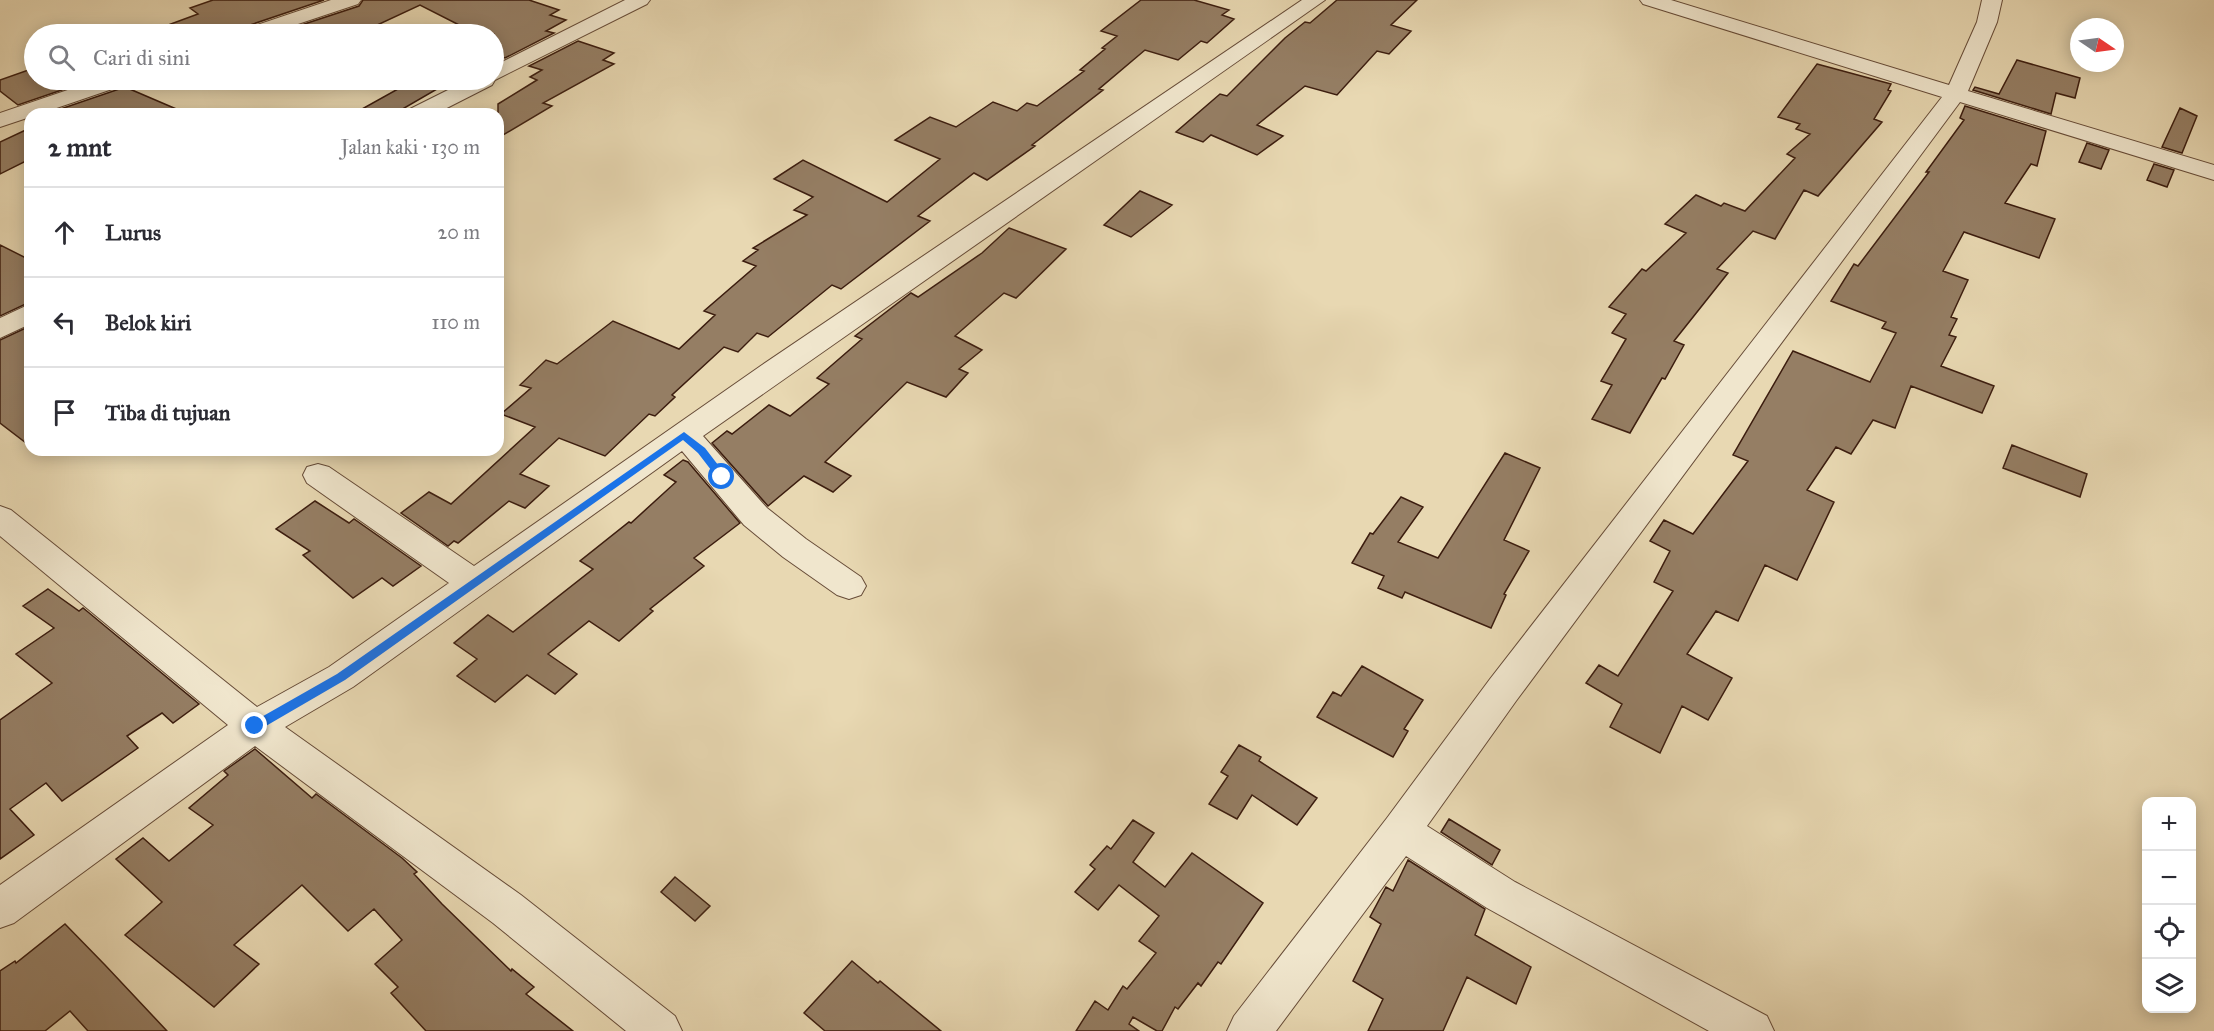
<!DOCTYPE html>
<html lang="id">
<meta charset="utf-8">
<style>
body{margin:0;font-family:"IM FELL Great Primer",serif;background:#f2f2f3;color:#2b2b33}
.controls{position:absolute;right:18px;bottom:18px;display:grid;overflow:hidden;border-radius:12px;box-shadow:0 3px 15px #0003}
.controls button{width:54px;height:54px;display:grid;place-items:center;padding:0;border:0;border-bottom:2px solid #e1e1e2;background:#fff;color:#2b2b33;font:30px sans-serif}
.compass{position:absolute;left:2070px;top:18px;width:54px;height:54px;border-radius:50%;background:#fff;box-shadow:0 3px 15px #0003;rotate:103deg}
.stop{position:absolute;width:18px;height:18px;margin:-14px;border:4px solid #1a73e8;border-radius:50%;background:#fff}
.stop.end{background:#1a73e8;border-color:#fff;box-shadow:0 2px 6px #0008}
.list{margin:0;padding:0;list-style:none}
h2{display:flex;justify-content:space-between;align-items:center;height:78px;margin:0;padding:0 24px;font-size:26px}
h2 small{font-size:20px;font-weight:400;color:#7c7c81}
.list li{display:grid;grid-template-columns:39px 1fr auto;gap:18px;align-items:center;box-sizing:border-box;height:90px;padding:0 24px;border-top:2px solid #e1e1e2}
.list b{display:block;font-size:22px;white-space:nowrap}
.list em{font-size:20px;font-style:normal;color:#7c7c81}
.icon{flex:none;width:33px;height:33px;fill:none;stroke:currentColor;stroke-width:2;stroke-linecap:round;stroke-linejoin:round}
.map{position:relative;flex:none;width:2214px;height:1031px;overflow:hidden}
.search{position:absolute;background:#fff;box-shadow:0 3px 15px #0003;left:24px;top:24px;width:480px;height:66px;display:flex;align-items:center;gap:15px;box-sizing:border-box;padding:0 21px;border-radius:33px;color:#7c7c81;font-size:22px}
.panel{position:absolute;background:#fff;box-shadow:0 3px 15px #0003;left:24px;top:108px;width:480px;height:348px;border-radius:18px}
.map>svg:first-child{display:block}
</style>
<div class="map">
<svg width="2214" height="1031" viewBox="0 0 2214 1031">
<rect width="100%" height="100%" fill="#e8d8b2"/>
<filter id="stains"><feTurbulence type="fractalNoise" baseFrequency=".00333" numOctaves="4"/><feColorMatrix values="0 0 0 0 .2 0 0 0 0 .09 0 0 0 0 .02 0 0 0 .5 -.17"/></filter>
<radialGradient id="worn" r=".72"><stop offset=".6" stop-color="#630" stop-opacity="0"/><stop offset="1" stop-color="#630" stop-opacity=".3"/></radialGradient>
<path fill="#957e64" stroke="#3c1d0f" stroke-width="1.5" d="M213 0H324L241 28 237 34H149V32L198 14 190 8Z
M363 0H529L559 10 550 15 566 20 546 31 554 33 505 58 494 54V34H483L467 29 420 5 358 34H274L359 6Z
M1141 0H1194L1229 10 1222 15 1234 19 1207 43 1201 41 1178 60 1145 50 1099 89 1103 90 1032 145 1035 146 987 180 974 173 918 216 930 221 841 289 832 285 768 337 757 333 738 352 724 347 672 395 675 397 655 416 649 414 605 456 559 438 520 474 549 486 525 508 509 501 458 543 454 541 448 546 401 513 429 492 451 504 535 427 501 414 531 388 520 385 546 360 557 364 613 321 679 349 715 315 704 311 756 266 743 261 758 250 753 248 807 215 794 210 813 197 774 179 803 160 887 202 940 159 895 140 930 117 956 127 993 102 1017 111 1027 103 1037 106 1084 71 1080 70 1105 49 1102 48 1117 36 1101 31Z
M1337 0H1417L1391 25 1411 31 1389 54 1377 51 1337 95 1305 86 1257 125 1283 136 1257 155 1211 135 1203 142 1176 132 1220 94 1227 96 1285 38 1305 22 1310 23Z
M578 41 614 53 603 60 614 64 543 103 552 106 498 138V104L537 80 530 77 542 70 529 66Z
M2017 60 2080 78 2075 98 2056 93 2051 114 1973 90 1975 87 1999 94Z
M1817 64 1891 84 1888 90 1891 91 1874 119 1882 122 1818 196 1804 190 1775 239 1753 231 1717 269 1728 273 1674 341 1684 345 1665 379 1662 378 1630 433 1592 419 1612 385 1601 381 1626 339 1612 333 1626 314 1609 307 1642 269 1646 271 1686 233 1665 224 1696 195 1721 206 1724 203 1745 211 1795 158 1787 154 1810 134 1796 129 1800 124 1778 117Z
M34 68V80H91L18 105 0 91V80Z
M414 80H441L444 85 394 114H353Z
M125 87 188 114H46Z
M1965 106 2046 131 2037 166 2031 164 2005 203 2055 219 2039 258 1964 232 1943 271 1968 280 1951 317 1957 319 1949 335 1956 337 1941 366 1994 386 1982 413 1911 386 1895 428 1873 420 1851 454 1836 447 1807 490 1834 502 1797 580 1765 565 1738 621 1716 611 1687 654 1732 678 1708 720 1682 706 1660 753 1610 727 1622 704 1586 683 1599 665 1618 676 1673 591 1654 582 1670 551 1650 541 1664 520 1693 534 1748 461 1733 455 1793 351 1870 382 1896 333 1882 328 1886 322 1831 301 1854 264 1858 266 1929 172H1926L1964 120 1960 118Z
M2180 108 2197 116 2182 153 2162 147Z
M30 128V159L0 174V142Z
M2087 143 2109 150 2101 169 2079 162Z
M2154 164 2174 170 2167 187 2147 180Z
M1140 191 1172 205 1131 237 1104 225Z
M1009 228 1066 249 1016 298 1004 293 955 336 982 350 959 369 968 373 946 397 907 382 825 462 851 476 833 492 804 476 768 506 712 443 727 431 732 434 769 405 790 416 829 384 817 378 862 339 855 336 911 293 918 297 982 253Z
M0 245 30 260V302L0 316Z
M30 326V446L0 423V340Z
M2012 445 2087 474 2080 497 2003 468Z
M1505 453 1540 468 1504 540 1529 551 1504 594 1506 595 1491 628 1405 592 1402 598 1378 588 1384 576 1352 563 1370 533 1373 534 1401 497 1423 507 1398 542 1438 558Z
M683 460 688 462 740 523 694 558 704 566 650 609 653 611 619 641 589 621 548 654 577 674 555 694 527 675 495 702 457 676 477 659 454 643 488 615 513 632 593 569 580 561 629 522 631 523 676 482 664 475Z
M315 501 349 523 354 519 421 566 393 586 382 578 353 598 303 555 310 551 276 529Z
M48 589 79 611 83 608 88 612 199 704 173 723 162 713 127 736 138 748 62 801 46 783 10 809 34 835 0 859V720L52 683 16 654 54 628 23 606Z
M1362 666 1423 700 1404 729 1408 731 1393 757 1317 717 1333 692 1341 696Z
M1239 745 1261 757 1259 761 1317 798 1297 825 1252 795 1237 819 1209 804 1228 776 1221 772Z
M255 749 312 798 316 794 402 858 417 872 414 874 442 904 511 971 512 969 534 987 526 994 573 1031H426L391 993 398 987 375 964 402 940 374 909 348 931 302 885 234 945 259 964 214 1007 125 935 162 902 116 859 143 838 169 861 213 825 189 808 228 775 224 771Z
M1449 819 1500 850 1492 865 1441 832Z
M1133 820 1154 833 1133 862 1165 887 1192 853 1263 903 1221 964 1218 962 1201 986 1198 983 1178 1009 1175 1007 1162 1031H1157L1133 1017 1129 1024 1139 1031H1076L1095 1001 1108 1010 1123 986 1127 989 1156 953 1139 941 1159 916 1119 885 1098 910 1075 892 1095 869 1090 865 1107 846 1111 849Z
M1408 860 1485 909 1475 935 1531 967 1516 1004 1467 977 1443 1031H1368L1383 999 1353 981 1381 924 1370 917 1386 887 1393 891Z
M675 877 710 906 695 921 661 892Z
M65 924 105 965 167 1031H88L70 1011 45 1031H0V971L15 961 16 963Z
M852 961 878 983 880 981 941 1031H825L804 1013Z"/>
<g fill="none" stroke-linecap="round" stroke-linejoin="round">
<g stroke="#674c38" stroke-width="2">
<path id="minor" d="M331 0H361L358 4 268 34H239L242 30Z
M625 0H650L647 4 495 80 492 85 435 114H407L410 109 468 80H494V66Z
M1302 0H1325L703 436 767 508 806 539 861 577 866 586 861 595 849 599 837 595 783 557 744 525 682 451 353 687 285 727 521 895 675 1016 682 1031H626L493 923 255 746 14 923 0 928V885L228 725 0 536V506L11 510 257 707 329 667 449 583 307 483 303 475 307 467 318 464 329 467 474 566 762 365Z
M1640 0H1671L1949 85 1977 22 1982 0H2002L1997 22 1968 91 2214 165V180L1960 102 1516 701 1427 826 1515 882 1767 1016 1774 1031H1709L1487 908 1406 856 1276 1031H1227L1234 1016 1387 818 1490 679 1942 97 1643 4Z
M97 80H127L124 85 39 114H30V117L0 127V113Z
M30 304V324L0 338V318Z"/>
</g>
<use href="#minor" fill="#f0e6cd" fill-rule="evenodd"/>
</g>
<path fill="#1a73e8" d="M684 432 705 448 725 474V479H718L698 453 683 440 345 680 259 730H251V723L337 674Z"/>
<rect width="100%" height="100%" filter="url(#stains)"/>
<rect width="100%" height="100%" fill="url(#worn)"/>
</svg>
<div class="controls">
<button>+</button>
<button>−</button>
<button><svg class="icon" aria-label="locate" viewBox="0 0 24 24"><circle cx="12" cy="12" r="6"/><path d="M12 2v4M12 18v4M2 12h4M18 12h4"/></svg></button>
<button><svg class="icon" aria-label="layers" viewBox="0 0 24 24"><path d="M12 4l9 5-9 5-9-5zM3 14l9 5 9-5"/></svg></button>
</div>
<svg class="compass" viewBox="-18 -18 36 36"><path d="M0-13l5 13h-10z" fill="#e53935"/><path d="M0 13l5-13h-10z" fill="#7c7c81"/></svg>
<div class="stop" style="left:722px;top:477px"></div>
<div class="stop end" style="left:255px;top:726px"></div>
<div class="search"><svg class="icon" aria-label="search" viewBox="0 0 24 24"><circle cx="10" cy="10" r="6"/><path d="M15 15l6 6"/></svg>Cari di sini</div>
<section class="panel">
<h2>2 mnt<small>Jalan kaki · 130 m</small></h2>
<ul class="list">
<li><svg class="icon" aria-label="ahead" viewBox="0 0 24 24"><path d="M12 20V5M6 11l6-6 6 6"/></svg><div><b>Lurus</b></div><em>20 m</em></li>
<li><svg class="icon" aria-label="left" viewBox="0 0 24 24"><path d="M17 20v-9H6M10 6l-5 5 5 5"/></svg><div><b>Belok kiri</b></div><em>110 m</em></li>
<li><svg class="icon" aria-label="arrive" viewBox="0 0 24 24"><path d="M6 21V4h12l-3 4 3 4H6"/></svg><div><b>Tiba di tujuan</b></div></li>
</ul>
</section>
</div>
